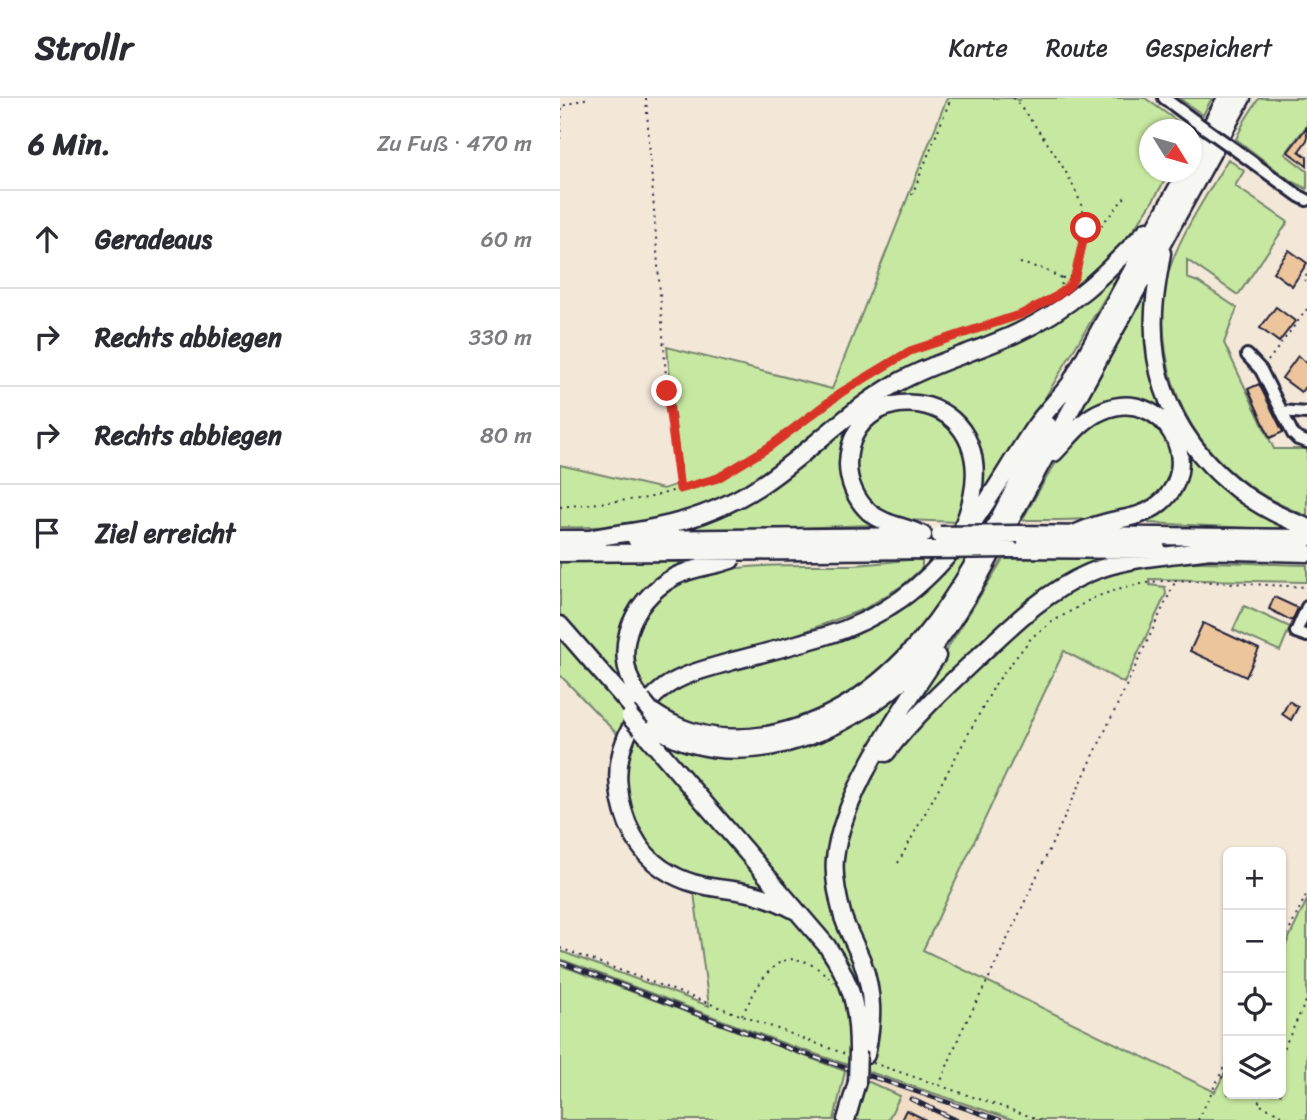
<!DOCTYPE html>
<html lang="de">
<meta charset="utf-8">
<style>
body{margin:0;font-family:Sriracha,sans-serif;background:#f7f7f7;color:#2b2b33}
.controls{position:absolute;right:21px;bottom:21px;display:grid;overflow:hidden;border-radius:10px;box-shadow:0 2px 5px #0004}
.controls button{width:63px;height:63px;display:grid;place-items:center;padding:0;border:0;border-bottom:2px solid #e1e1e2;background:#fff;color:#2b2b33;font:35px sans-serif}
.compass{position:absolute;left:579px;top:21px;width:63px;height:63px;border-radius:50%;background:#fff;box-shadow:0 2px 5px #0004;rotate:127deg}
.stop{position:absolute;width:21px;height:21px;margin:-16px;border:5px solid #d93025;border-radius:50%;background:#fff}
.stop.end{background:#d93025;border-color:#fff;box-shadow:0 2px 7px #0008}
.list{margin:0;padding:0;list-style:none}
h2{display:flex;justify-content:space-between;align-items:center;height:91px;margin:0;padding:0 28px;font-size:30px}
h2 small{font-size:23px;font-weight:400;color:#7c7c81}
.list li{display:grid;grid-template-columns:46px 1fr auto;gap:21px;align-items:center;box-sizing:border-box;height:98px;padding:0 28px;border-top:2px solid #e1e1e2}
.list b{display:block;font-size:26px;white-space:nowrap}
.list em{font-size:23px;font-style:normal;color:#7c7c81}
.icon{flex:none;width:38px;height:38px;fill:none;stroke:currentColor;stroke-width:2;stroke-linecap:round;stroke-linejoin:round}
.map{position:relative;flex:none;width:747px;height:1022px;overflow:hidden}
header{display:flex;align-items:center;gap:42px;box-sizing:border-box;height:98px;padding:0 35px;background:#fff;border-bottom:2px solid #e1e1e2}
header strong{font-size:33px}
nav{display:flex;gap:38px;margin-inline-start:auto;font-size:24px}
main{display:flex}
aside{flex:1;background:#fff}
.map>svg:first-child{display:block}
</style>
<header>
<strong>Strollr</strong>
<nav><a>Karte</a><a>Route</a><a>Gespeichert</a></nav>
</header>
<main>
<aside>
<h2>6 Min.<small>Zu Fuß · 470 m</small></h2>
<ul class="list">
<li><svg class="icon" aria-label="ahead" viewBox="0 0 24 24"><path d="M12 20V5M6 11l6-6 6 6"/></svg><div><b>Geradeaus</b></div><em>60 m</em></li>
<li><svg class="icon" aria-label="right" viewBox="0 0 24 24"><path d="M7 20v-9h11M14 6l5 5-5 5"/></svg><div><b>Rechts abbiegen</b></div><em>330 m</em></li>
<li><svg class="icon" aria-label="right" viewBox="0 0 24 24"><path d="M7 20v-9h11M14 6l5 5-5 5"/></svg><div><b>Rechts abbiegen</b></div><em>80 m</em></li>
<li><svg class="icon" aria-label="arrive" viewBox="0 0 24 24"><path d="M6 21V4h12l-3 4 3 4H6"/></svg><div><b>Ziel erreicht</b></div></li>
</ul>
</aside>
<div class="map">
<svg width="747" height="1022" viewBox="0 0 747 1022">
<rect width="100%" height="100%" fill="#f3e7d8"/>
<filter id="ink" filterUnits="userSpaceOnUse"><feTurbulence type="fractalNoise" baseFrequency=".0143" numOctaves="2"/><feDisplacementMap in="SourceGraphic" scale="14" xChannelSelector="R" yChannelSelector="G"/><feConvolveMatrix kernelMatrix="1 2 1 2 8 2 1 2 1" color-interpolation-filters="sRGB"/></filter>
<g filter="url(#ink)">
<path fill="#f1ddc6" d="M747 27V73L725 57Z
M0 862 231 948 454 1022H328L340 998 267 966 0 867Z"/>
<path fill="#c7e8a1" stroke="#74856e" stroke-width="2" d="M387 0H456L458 3 461 0H585L628 31 590 32V74H609C561 168 502 209 406 248 393 253 379 256 366 261 350 267 333 277 319 286 275 313 241 354 198 381 139 417 68 432 0 429V367L103 391 121 385 107 249 272 291Z
M619 0H652L643 17Z
M699 0H747V27L725 56 747 73V91L728 81 676 41 685 22Z
M668 61 684 73 675 88 728 124 678 197 627 162V180L638 184 677 210 664 245 714 351H747V418C666 387 611 327 604 237 603 218 602 198 607 179 619 137 646 99 668 61Z
M559 171 561 173 422 405 398 424 344 422 314 411 309 427 116 435V430L274 336 355 280 472 235Z
M586 195 591 197 586 236 589 255 615 329 588 306 522 320 518 318Z
M568 313C589 322 612 335 611 362 609 431 511 421 462 422 487 380 514 319 568 313Z
M619 340 730 428 729 432 589 425 590 420 604 410Z
M540 459 539 478C605 456 678 466 747 467V484L589 481 590 487 605 489 606 496 564 585 504 553 363 852 655 994 668 968V996H721V857L747 802V1022H454L231 948 0 861V853L149 908 133 787 89 759 58 685V637L0 577V537L95 638 121 652 167 660 218 653 343 590 357 599 443 461Z
M362 461V470L343 487 304 511 230 539 186 552 87 597C73 574 71 562 76 536 91 456 228 468 287 467 312 467 337 462 362 461Z
M393 461H407C380 505 352 552 310 583 255 624 154 655 96 605L129 582 275 543Z
M0 463 126 464V467L68 515 59 534 58 551 59 574 69 593 67 595 24 542 0 517Z
M684 508 730 529 720 553 673 532Z
M0 867 285 973 274 1022H0Z
M307 983 340 998 328 1022H292Z"/>
<path fill="#edc59c" stroke="#22223b" stroke-width="2" d="M747 29V42L739 53 747 59V68L728 54Z
M729 152 747 165 732 188 713 174Z
M716 209 735 223 719 244 700 230Z
M738 258 747 265V286L741 294 722 280Z
M699 286 723 334 710 340 688 291Z
M714 499 738 510 732 523 709 511Z
M643 525 699 551 686 579 630 553Z
M729 603 738 609 731 622 722 616Z
M346 1012 366 1022H341Z"/>
<g fill="none" stroke-linecap="round" stroke-linejoin="round">
<g stroke="#22223b" stroke-width="16">
<path id="minor" d="M604 0 635 23
M673 50 739 98 747 102
M687 257 701 272 733 336 738 341 747 344
M721 313 747 315
M747 509 736 534 747 538"/>
</g>
<g stroke="#22223b" stroke-width="21">
<path id="highway" d="M632 64 666 0
M602 155C599 174 595 194 594 213 588 317 654 395 747 429
M505 295 626 74
M494 355C509 340 522 321 542 313 603 285 651 371 595 409 579 420 562 420 544 425 534 427 524 432 514 436
M458 436 747 440
M363 437C345 428 325 427 309 414 296 402 288 384 288 366 290 268 460 289 403 428
M0 441H40
M30 441C50 436 72 435 92 430 130 423 169 408 201 387 248 356 287 313 337 285 374 264 416 254 455 236 512 210 545 176 587 132
M76 441 355 438
M450 451 598 452
M641 452 747 455
M0 455 372 452
M0 527 75 613
M82 602C49 559 68 504 114 479 132 469 152 469 171 462
M91 613C126 638 164 644 207 637 361 608 421 450 488 327
M85 622C167 686 292 637 356 569 381 543 399 512 418 481L682 0
M81 631 267 848C292 884 298 910 298 953
M326 655C354 619 386 589 419 558 452 527 486 493 529 475 566 459 610 458 650 452
M238 814C224 806 209 800 194 796 159 788 135 792 103 771 77 754 62 721 59 690 56 667 62 645 73 625 82 611 91 599 105 589 125 575 150 570 173 563 204 555 235 547 265 538 292 530 318 517 341 501 401 458 433 391 473 331 484 315 498 301 510 286
M306 957C313 923 314 896 302 863 296 848 288 834 283 819 278 801 273 780 275 761 281 698 342 611 377 558
M286 1022 297 984"/>
</g>
<path stroke="#22223b" stroke-width="2" stroke-dasharray="2 5" stroke-linecap="butt" d="M86 0 107 293 120 389
M453 0C478 30 522 88 526 127 527 138 523 149 520 159 516 172 514 183 503 193
M0 41 2 8 28 0
M352 97 391 0
M526 142 535 135 565 99
M460 165 483 171 501 180 502 193
M747 177 743 181 747 184
M502 180 514 178
M708 263 747 211
M0 409 88 400 158 380 210 349 282 294 350 253 462 216 493 200
M338 765 436 585 472 539 492 524 533 500 561 490 591 484 616 482 747 489
M0 850 285 956
M721 850 747 795
M182 917C205 874 223 835 274 884
M721 956 747 901
M313 965 481 1022
M661 979 668 982
M379 988 401 934 428 882 616 482
M702 996 698 1006 733 1022
M638 1022 668 961"/>
<use href="#minor" stroke="#f6f6f2" stroke-width="10"/>
<use href="#highway" stroke="#f6f6f2" stroke-width="16"/>
<g stroke="#22223b" stroke-width="5">
<path id="rail" d="M0 864 230 951 440 1022
M351 1001 396 1022"/>
</g>
<use href="#rail" stroke="#f6f6f2" stroke-width="2.5" stroke-dasharray="8" stroke-linecap="butt"/>
<g stroke="#22223b" stroke-width="16" stroke-linecap="butt">
<path id="minor-bridge" d="M635 23 673 50"/>
</g>
<g stroke="#22223b" stroke-width="21" stroke-linecap="butt">
<path id="highway-bridge" d="M380 437 458 436
M372 452 450 451
M82 602 91 613
M70 619 81 631
M297 984 298 953"/>
</g>
<use href="#minor-bridge" stroke="#f6f6f2" stroke-width="10"/>
<use href="#highway-bridge" stroke="#f6f6f2" stroke-width="16"/>
</g>
</g>
<g fill="none" stroke-linecap="round" stroke-linejoin="round" filter="url(#ink)">
<path stroke="#d93025" stroke-width="9" d="M107 293 120 391 158 380 209 349 282 294 350 253 462 216 497 198 510 187 515 178 526 130"/>
</g>
</svg>
<div class="controls">
<button>+</button>
<button>−</button>
<button><svg class="icon" aria-label="locate" viewBox="0 0 24 24"><circle cx="12" cy="12" r="6"/><path d="M12 2v4M12 18v4M2 12h4M18 12h4"/></svg></button>
<button><svg class="icon" aria-label="layers" viewBox="0 0 24 24"><path d="M12 4l9 5-9 5-9-5zM3 14l9 5 9-5"/></svg></button>
</div>
<svg class="compass" viewBox="-18 -18 36 36"><path d="M0-13l5 13h-10z" fill="#e53935"/><path d="M0 13l5-13h-10z" fill="#7c7c81"/></svg>
<div class="stop" style="left:526px;top:130px"></div>
<div class="stop end" style="left:107px;top:293px"></div>
</div>
</main>
